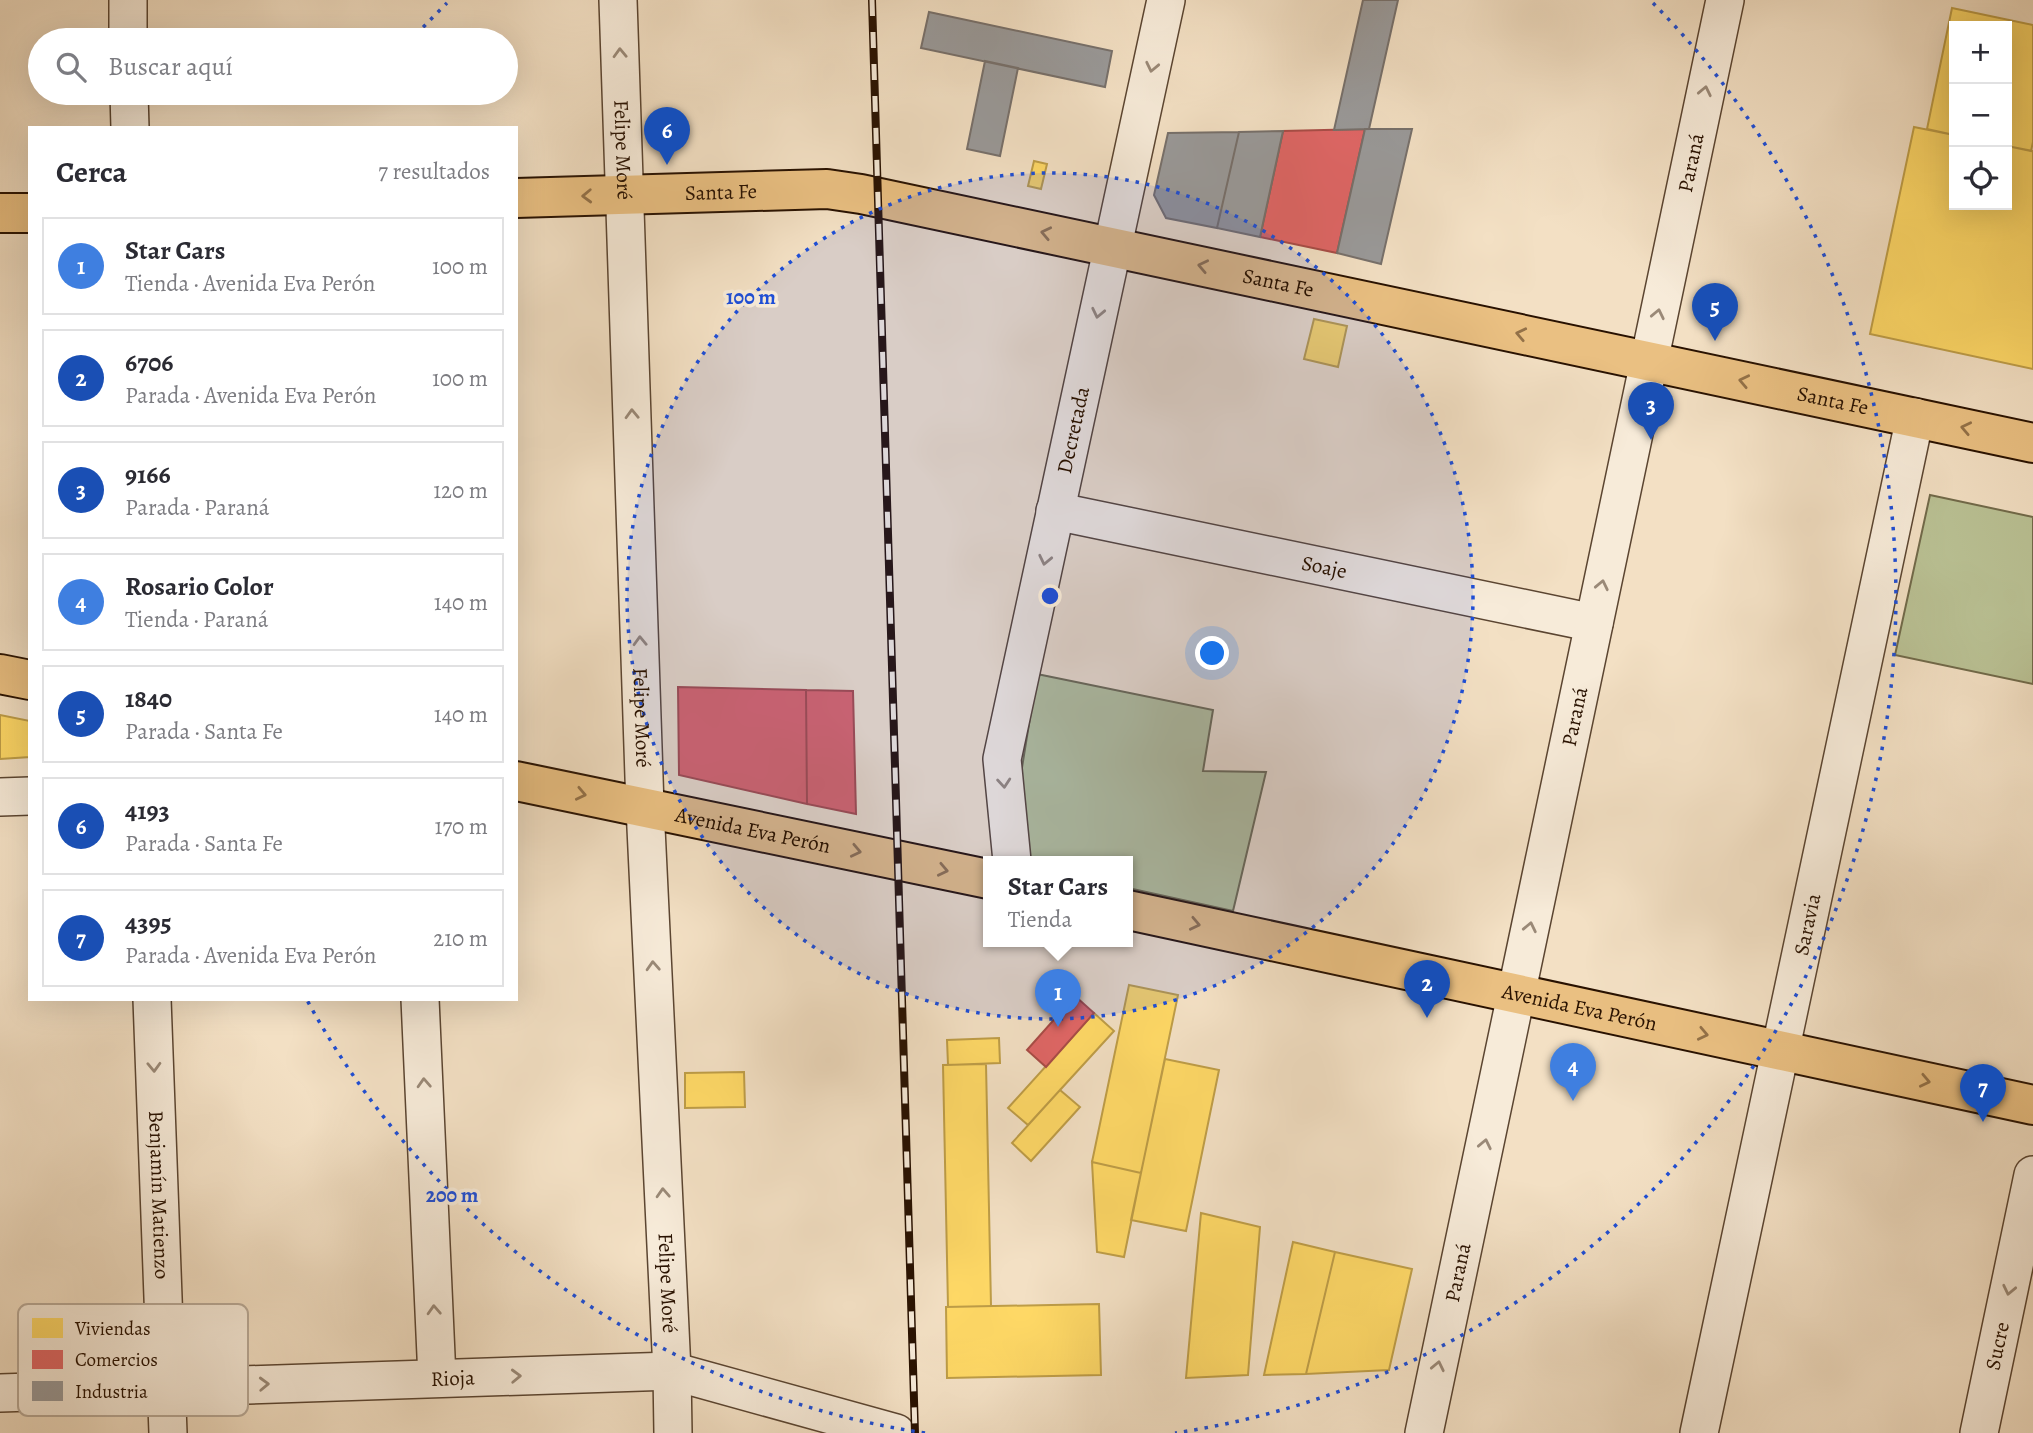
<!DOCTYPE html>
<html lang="es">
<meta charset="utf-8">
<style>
body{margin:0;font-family:Alegreya,serif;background:#f7f7f7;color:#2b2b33}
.controls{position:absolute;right:21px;top:21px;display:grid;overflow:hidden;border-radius:0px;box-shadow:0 7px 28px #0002}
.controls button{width:63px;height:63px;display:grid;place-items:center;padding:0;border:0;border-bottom:2px solid #e1e1e2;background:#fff;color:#2b2b33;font:35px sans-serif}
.you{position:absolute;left:1213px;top:654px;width:24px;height:24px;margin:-18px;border:5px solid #fff;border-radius:50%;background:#1a73e8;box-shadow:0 0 0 10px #1a73e833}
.badge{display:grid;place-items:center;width:46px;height:46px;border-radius:50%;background:#8f2418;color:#fff;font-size:23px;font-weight:700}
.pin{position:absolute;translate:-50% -58px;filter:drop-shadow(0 2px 4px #0008)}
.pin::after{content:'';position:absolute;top:37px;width:24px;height:21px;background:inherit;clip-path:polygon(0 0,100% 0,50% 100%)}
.popup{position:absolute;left:983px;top:856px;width:150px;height:91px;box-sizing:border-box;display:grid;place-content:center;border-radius:0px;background:#fff;filter:drop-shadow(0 2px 5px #0005);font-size:23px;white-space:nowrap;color:#7c7c81}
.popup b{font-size:26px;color:#2b2b33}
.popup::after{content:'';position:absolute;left:50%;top:100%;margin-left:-14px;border:14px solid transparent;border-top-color:#fff}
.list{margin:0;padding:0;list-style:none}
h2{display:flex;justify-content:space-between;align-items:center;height:91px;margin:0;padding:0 28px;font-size:30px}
h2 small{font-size:23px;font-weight:400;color:#7c7c81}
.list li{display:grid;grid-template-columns:46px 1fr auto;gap:21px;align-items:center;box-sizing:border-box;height:98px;margin:0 14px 14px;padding:0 14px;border:2px solid #e1e1e2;border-radius:0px}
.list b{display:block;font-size:26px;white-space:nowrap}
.list p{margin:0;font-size:23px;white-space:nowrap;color:#7c7c81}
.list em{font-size:23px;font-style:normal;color:#7c7c81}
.icon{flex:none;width:38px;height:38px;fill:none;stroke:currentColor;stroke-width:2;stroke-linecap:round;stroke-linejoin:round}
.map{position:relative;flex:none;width:2033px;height:1433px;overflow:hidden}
.search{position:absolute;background:#fff;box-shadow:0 7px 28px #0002;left:28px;top:28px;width:490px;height:77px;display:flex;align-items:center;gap:18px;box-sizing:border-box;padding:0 24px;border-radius:38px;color:#7c7c81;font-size:26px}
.panel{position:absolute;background:#fff;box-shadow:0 7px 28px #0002;left:28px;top:126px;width:490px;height:875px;border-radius:0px}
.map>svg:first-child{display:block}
</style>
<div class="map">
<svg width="2033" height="1433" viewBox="0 0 2033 1433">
<rect width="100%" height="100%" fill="#f3e0c4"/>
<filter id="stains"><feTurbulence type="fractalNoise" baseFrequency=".00286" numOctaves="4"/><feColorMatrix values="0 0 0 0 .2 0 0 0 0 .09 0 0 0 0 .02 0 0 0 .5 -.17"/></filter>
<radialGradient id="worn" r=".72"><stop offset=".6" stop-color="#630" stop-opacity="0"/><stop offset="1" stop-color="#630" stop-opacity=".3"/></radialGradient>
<path fill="#bac295" stroke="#716a4a" stroke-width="2" d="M1930 495 2033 517V684L1895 655Z
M1037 674 1213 710 1203 771 1266 772 1233 911 1128 888V861H1030L1020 780Z"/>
<path fill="#ffd966" stroke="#be9d47" stroke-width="2" d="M1952 8 2033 25V142L2031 151 2007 146V26H1954V135L1927 129Z
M1914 127 1954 135V205H2007V146L2033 151V369L1870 334Z
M1034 161 1047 164 1041 189 1028 186Z
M1314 319 1347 326 1338 367 1304 359Z
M0 715 30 721V757L0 759Z
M1129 985 1178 995 1141 1173 1092 1162Z
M1094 1013 1114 1031 1028 1125 1008 1108Z
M999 1038 1000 1063 948 1065 947 1040Z
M1165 1059 1219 1070 1186 1231 1131 1220Z
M986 1064 991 1306 948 1307 943 1065Z
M744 1072 745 1107 685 1108V1073Z
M1060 1090 1080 1107 1031 1161 1012 1143Z
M1092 1162 1141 1173 1124 1257 1097 1252Z
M1201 1213 1260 1227 1248 1375 1186 1378Z
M1293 1242 1335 1252 1306 1374 1264 1375Z
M1335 1252 1412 1269 1389 1370 1306 1374Z
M1099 1304 1101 1375 947 1378 946 1307Z"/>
<path fill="#e06666" stroke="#a94c47" stroke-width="2" d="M1365 129 1337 253 1260 237 1283 131Z
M678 687 806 690 807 804 679 775Z
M806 690 853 691 856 814 807 804Z
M1075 996 1094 1013 1046 1067 1027 1050Z"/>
<path fill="#999" stroke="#77706b" stroke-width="2" d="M1363 0H1398L1369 129 1334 130Z
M929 12 1112 51 1105 87 921 48Z
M985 61 1018 68 1000 156 967 149Z
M1365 129H1412L1381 264 1337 253Z
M1283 131 1260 237 1217 228 1239 132Z
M1239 132 1217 228 1166 218 1154 195 1168 133Z"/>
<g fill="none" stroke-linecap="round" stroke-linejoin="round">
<g stroke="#5b4531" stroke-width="40">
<g id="minor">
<path d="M128 0V40"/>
<path id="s1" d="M618 0 645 807 672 1371 673 1433"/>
<path d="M129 93 130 128"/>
<path id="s2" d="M1055 511 1594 623"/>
<path d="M0 797 30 796"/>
<path id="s3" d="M1012 861 1002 759 1166 0"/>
<path id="s4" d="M152 999 168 1433"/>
<path d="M420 999 437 1378"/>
<path id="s5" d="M0 1393 672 1371 896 1433"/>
<path id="s6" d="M1424 1433 1725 0"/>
<path id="s7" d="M1699 1433 1915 417"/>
<path id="s8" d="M1979 1433 2033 1175"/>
</g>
</g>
<g stroke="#281100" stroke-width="42">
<g id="major">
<path id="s9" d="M516 198 827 189 861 194 2033 443"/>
<path d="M0 213H30"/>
<path d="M0 674 30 680"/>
<path id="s10" d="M516 781 988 879"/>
<path id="s11" d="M1128 910 2033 1105"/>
</g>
</g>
<use href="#minor" stroke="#f7ebd9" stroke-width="37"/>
<use href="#major" stroke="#eac082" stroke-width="38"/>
<g stroke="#281100" stroke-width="8">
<path id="rail" d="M872 0 915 1433"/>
</g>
<use href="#rail" stroke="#f7ebd9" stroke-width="5" stroke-dasharray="16" stroke-linecap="butt"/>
</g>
<defs><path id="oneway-chevron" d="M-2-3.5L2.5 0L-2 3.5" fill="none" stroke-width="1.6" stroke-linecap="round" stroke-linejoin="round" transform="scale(1.75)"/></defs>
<g stroke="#9a8977">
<use href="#oneway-chevron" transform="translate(620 53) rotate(-92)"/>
<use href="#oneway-chevron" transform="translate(1152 67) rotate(102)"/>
<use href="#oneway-chevron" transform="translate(1705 91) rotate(-78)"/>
<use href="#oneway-chevron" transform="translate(1098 313) rotate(102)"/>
<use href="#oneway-chevron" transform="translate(1658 314) rotate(-78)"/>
<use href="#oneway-chevron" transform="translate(632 414) rotate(-92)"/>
<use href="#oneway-chevron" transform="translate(1045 560) rotate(102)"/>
<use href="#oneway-chevron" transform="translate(1602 585) rotate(-78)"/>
<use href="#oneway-chevron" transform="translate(640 641) rotate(-92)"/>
<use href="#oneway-chevron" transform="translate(1004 783) rotate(85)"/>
<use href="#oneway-chevron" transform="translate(1530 927) rotate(-78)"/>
<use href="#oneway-chevron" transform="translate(653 966) rotate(-93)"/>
<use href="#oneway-chevron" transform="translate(154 1067) rotate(88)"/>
<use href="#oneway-chevron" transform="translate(424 1083) rotate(-93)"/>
<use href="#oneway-chevron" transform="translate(1485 1144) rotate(-78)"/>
<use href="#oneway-chevron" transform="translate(663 1193) rotate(-93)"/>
<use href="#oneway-chevron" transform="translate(2009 1290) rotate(102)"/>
<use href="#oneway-chevron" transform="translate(434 1310) rotate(-93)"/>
<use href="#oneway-chevron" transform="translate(1438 1366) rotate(-78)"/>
<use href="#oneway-chevron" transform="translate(516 1376) rotate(-2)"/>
<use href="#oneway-chevron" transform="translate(264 1384) rotate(-2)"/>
</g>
<g stroke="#937148">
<use href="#oneway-chevron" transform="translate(587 196) rotate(178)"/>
<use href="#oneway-chevron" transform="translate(1046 233) rotate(-168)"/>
<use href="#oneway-chevron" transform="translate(1203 266) rotate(-168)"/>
<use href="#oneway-chevron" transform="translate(1521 334) rotate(-168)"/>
<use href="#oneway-chevron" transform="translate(1744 381) rotate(-168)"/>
<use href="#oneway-chevron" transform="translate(1966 428) rotate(-168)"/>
<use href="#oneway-chevron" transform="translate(581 794) rotate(12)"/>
<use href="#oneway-chevron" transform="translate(856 851) rotate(12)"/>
<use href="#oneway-chevron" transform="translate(943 870) rotate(12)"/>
<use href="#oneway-chevron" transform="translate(1195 924) rotate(12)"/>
<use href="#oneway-chevron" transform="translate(1703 1034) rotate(12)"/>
<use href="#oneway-chevron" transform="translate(1925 1081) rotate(12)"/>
</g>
<circle cx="1050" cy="596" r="423" fill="#1d4ed8" fill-opacity=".12"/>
<g fill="none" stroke="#1d4ed8" stroke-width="3.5" stroke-dasharray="3.5 7">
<circle cx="1050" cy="596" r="423"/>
<path d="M925 1433A846 846 0 0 1 307 1000M416 35A846 846 0 0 1 447 3M1653 3A846 846 0 0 1 1175 1433"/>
</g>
<g text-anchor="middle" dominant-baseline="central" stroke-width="7" stroke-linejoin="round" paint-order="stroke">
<g font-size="21" fill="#281100" stroke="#f7ebd9">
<text stroke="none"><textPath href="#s1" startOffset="150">Felipe Moré</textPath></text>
<text stroke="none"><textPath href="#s6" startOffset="1298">Paraná</textPath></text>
<text stroke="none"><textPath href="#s9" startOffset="205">Santa Fe</textPath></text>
<text stroke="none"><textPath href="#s9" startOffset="772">Santa Fe</textPath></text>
<text stroke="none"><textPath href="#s9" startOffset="1339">Santa Fe</textPath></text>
<text stroke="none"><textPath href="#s3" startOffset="439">Decretada</textPath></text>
<text stroke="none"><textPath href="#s2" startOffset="275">Soaje</textPath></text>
<text stroke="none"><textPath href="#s6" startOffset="732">Paraná</textPath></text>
<text stroke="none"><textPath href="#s1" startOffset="718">Felipe Moré</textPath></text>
<text stroke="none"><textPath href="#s10" startOffset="242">Avenida Eva Perón</textPath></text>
<text stroke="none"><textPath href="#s7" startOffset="520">Saravia</textPath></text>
<text stroke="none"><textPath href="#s11" startOffset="462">Avenida Eva Perón</textPath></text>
<text stroke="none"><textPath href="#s4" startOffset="196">Benjamín Matienzo</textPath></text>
<text stroke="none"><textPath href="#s6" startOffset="164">Paraná</textPath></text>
<text stroke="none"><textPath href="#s1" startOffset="1284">Felipe Moré</textPath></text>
<text stroke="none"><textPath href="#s8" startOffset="89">Sucre</textPath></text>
<text stroke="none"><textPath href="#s5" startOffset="453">Rioja</textPath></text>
</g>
</g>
<rect x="18" y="1304" width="230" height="112" rx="10" fill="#f7ebd9" stroke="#b9aa98" stroke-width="2"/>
<rect x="32" y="1318" width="31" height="20" fill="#ffd966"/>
<rect x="32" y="1350" width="31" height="19" fill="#e06666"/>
<rect x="32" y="1381" width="31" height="20" fill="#999"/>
<g font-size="19" fill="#281100">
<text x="75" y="1335">Viviendas</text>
<text x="75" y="1366">Comercios</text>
<text x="75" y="1398">Industria</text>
</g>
<circle cx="1050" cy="596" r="10" fill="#1d4ed8" stroke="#f7ebd9" stroke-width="3.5"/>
<g font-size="21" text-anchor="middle" font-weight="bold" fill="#1d4ed8" stroke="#f7ebd9" stroke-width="7" stroke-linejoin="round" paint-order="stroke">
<text x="751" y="304">100 m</text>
<text x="452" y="1202">200 m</text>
</g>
<rect width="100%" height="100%" filter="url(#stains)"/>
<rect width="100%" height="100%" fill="url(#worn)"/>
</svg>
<div class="controls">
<button>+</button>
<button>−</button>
<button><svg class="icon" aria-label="locate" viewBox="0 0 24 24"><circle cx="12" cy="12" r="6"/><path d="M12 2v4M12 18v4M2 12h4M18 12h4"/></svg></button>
</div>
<div class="you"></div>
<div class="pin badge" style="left:1058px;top:1027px;background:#3f7fe0">1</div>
<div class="popup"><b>Star Cars</b>Tienda</div>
<div class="pin badge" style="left:1427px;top:1018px;background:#1a4fb4">2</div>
<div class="pin badge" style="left:1651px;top:440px;background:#1a4fb4">3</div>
<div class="pin badge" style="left:1573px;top:1101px;background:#3f7fe0">4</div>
<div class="pin badge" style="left:1715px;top:341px;background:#1a4fb4">5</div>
<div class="pin badge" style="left:667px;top:165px;background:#1a4fb4">6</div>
<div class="pin badge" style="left:1983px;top:1122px;background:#1a4fb4">7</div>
<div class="search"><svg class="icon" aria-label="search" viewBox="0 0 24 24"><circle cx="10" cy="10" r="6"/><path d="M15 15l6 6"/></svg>Buscar aquí</div>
<section class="panel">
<h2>Cerca<small>7 resultados</small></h2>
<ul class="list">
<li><span class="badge" style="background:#3f7fe0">1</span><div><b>Star Cars</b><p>Tienda · Avenida Eva Perón</p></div><em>100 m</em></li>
<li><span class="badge" style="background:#1a4fb4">2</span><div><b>6706</b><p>Parada · Avenida Eva Perón</p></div><em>100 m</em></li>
<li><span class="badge" style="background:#1a4fb4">3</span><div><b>9166</b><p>Parada · Paraná</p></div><em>120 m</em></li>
<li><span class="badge" style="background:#3f7fe0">4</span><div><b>Rosario Color</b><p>Tienda · Paraná</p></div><em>140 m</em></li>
<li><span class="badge" style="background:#1a4fb4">5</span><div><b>1840</b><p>Parada · Santa Fe</p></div><em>140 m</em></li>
<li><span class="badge" style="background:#1a4fb4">6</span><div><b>4193</b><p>Parada · Santa Fe</p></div><em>170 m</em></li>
<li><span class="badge" style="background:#1a4fb4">7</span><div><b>4395</b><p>Parada · Avenida Eva Perón</p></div><em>210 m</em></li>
</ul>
</section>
</div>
